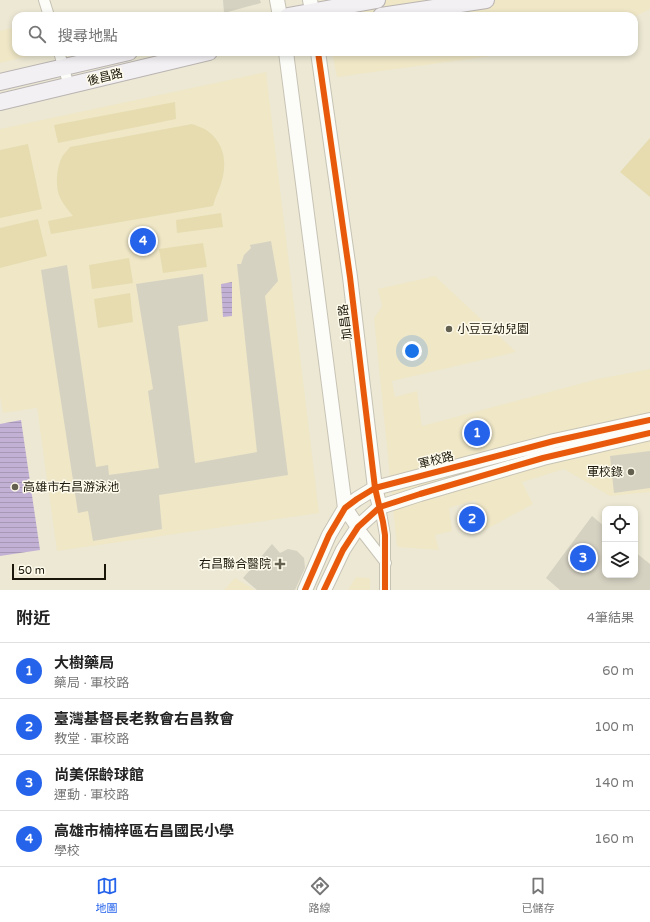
<!DOCTYPE html>
<html lang="zh-TW">
<meta charset="utf-8">
<style>
body{margin:0;font-family:"Varela Round","Noto Sans TC",sans-serif;background:#f2f2f2;color:#222}
.controls{position:absolute;right:12px;bottom:12px;display:grid;overflow:hidden;border-radius:8px;box-shadow:0 2px 6px #0003}
.controls button{width:36px;height:36px;display:grid;place-items:center;padding:0;border:0;border-bottom:1px solid #e0e0e0;background:#fff;color:#222;font:20px sans-serif}
.scale{position:absolute;left:12px;bottom:10px;width:94px;box-sizing:border-box;padding-left:4px;border:2px solid #191609;border-top:0;font-size:11px;line-height:14px;white-space:nowrap;color:#191609;-webkit-text-stroke:3px #fefbec;paint-order:stroke}
.you{position:absolute;left:412px;top:351px;width:14px;height:14px;margin:-10px;border:3px solid #fff;border-radius:50%;background:#1a73e8;box-shadow:0 0 0 6px #1a73e833}
.badge{display:grid;place-items:center;width:26px;height:26px;border-radius:50%;background:#2563eb;color:#fff;font-size:13px;font-weight:700}
.pin{position:absolute;translate:-50% -50%;border:2px solid #fff;box-shadow:0 1px 4px #0006}
.list{margin:0;padding:0;list-style:none}
h2{display:flex;justify-content:space-between;align-items:center;height:52px;margin:0;padding:0 16px;font-size:17px}
h2 small{font-size:13px;font-weight:400;color:#767676}
.list li{display:grid;grid-template-columns:26px 1fr auto;gap:12px;align-items:center;box-sizing:border-box;height:56px;padding:0 16px;border-top:1px solid #e0e0e0}
.list b{display:block;font-size:15px;white-space:nowrap}
.list p{margin:0;font-size:13px;white-space:nowrap;color:#767676}
.list em{font-size:13px;font-style:normal;color:#767676}
.icon{flex:none;width:22px;height:22px;fill:none;stroke:currentColor;stroke-width:2;stroke-linecap:round;stroke-linejoin:round}
.map{position:relative;flex:none;width:650px;height:590px;overflow:hidden}
.search{position:absolute;background:#fff;box-shadow:0 2px 6px #0003;left:12px;right:12px;top:12px;height:44px;display:flex;align-items:center;gap:10px;box-sizing:border-box;padding:0 14px;border-radius:12px;color:#767676;font-size:15px}
.sheet{height:276px;background:#fff}
nav{display:flex;justify-content:space-around;align-items:center;box-sizing:border-box;height:56px;border-top:1px solid #e0e0e0;background:#fff;font-size:11px;color:#767676}
nav a{display:grid;justify-items:center;gap:2px}
nav .on{color:#2563eb}
.map>svg:first-child{display:block}
</style>
<div class="map">
<svg width="650" height="590" viewBox="0 0 650 590">
<defs>
<pattern id="water-rules" width="6" height="5" patternUnits="userSpaceOnUse"><rect width="6" height="5" fill="#c3b1d5"/><path d="M0 2.5h6" fill="none" stroke="#a798b6"/></pattern>
</defs>
<rect width="100%" height="100%" fill="#ece8d4"/>
<path fill="#efe7c6" d="M322 0H650V9L634 17V16H325Z
M16 27V52H45L0 63V31Z
M332 52H521L337 77Z
M266 72 319 513 57 551 37 408 3 413 0 397V129Z
M435 276 516 352 392 381 395 397 417 391 422 426 598 379 650 369V492L610 496 564 469 522 482 533 504 483 531 475 500 449 508 452 531 435 535 439 550 397 547 374 318 382 306 378 289Z
M356 577 370 578V590H348Z
M235 578 255 590H224Z"/>
<path fill="#e6dcb0" d="M175 102 176 119 58 143 54 125Z
M192 124C197 126 204 128 209 132 224 144 227 162 222 180 220 189 215 197 213 206L51 234 48 221 73 216C68 210 62 203 59 195 55 184 57 167 62 157 64 153 68 150 70 147Z
M650 138V197L620 172Z
M28 144 42 209 0 218V150Z
M221 213 223 227 177 233 176 220Z
M38 219 47 256 0 268V228Z
M203 243 207 267 163 273 159 249Z
M129 258 133 283 92 289 89 265Z
M130 293 133 322 98 328 94 299Z"/>
<path fill="url(#water-rules)" d="M232 282V316L223 317 221 284Z
M21 420 40 550 0 556V424Z"/>
<path fill="#d5d2c2" d="M223 0H260L261 3 224 13Z
M271 241 278 281 265 296 288 475 159 495 162 529 93 541 88 511 78 513 41 270 67 265 96 467 108 465 109 475 159 468 148 391 153 389 136 284 203 274 208 321 178 326 195 463 257 452 237 264H241L244 255 251 248 250 245Z
M650 451V488L614 493 610 456Z
M592 516 605 527V575H635V552L650 564V590H560L546 578Z
M272 544 280 553 288 549 297 551 304 558 305 568 295 590H257L243 578Z"/>
<g fill="none" stroke-linecap="round" stroke-linejoin="round">
<g stroke="#c7c3b4" stroke-width="12">
<path id="street" d="M44 0 49 16
M59 52 69 86
M380 507 385 535V590
M358 527 386 563"/>
</g>
<g stroke="#c7c3b4" stroke-width="16">
<path id="secondary" d="M277 0 280 16
M310 0 313 16
M286 52 345 508 358 527
M318 52 350 277 375 488 380 507
M305 590 329 535 345 508 357 499 375 488 554 441 650 420
M324 590 343 550 358 527 380 507 420 494 543 458 650 433"/>
</g>
<g stroke="#b9b4b2" stroke-width="18">
<path id="primary" d="M288 16 377 0
M381 16 486 0
M0 82 129 52
M0 102 209 52"/>
</g>
<use href="#street" stroke="#fcfcf9" stroke-width="10"/>
<use href="#secondary" stroke="#fcfcf9" stroke-width="14"/>
<use href="#primary" stroke="#f3f0f3" stroke-width="16"/>
<g stroke="#fefbec" stroke-width="8">
<path id="cycleway" d="M318 52 350 277 375 488 383 522 385 535V590
M305 590 329 535 345 508 357 499 375 488 554 441 650 420
M324 590 343 550 358 527 380 507 420 494 543 458 650 433"/>
</g>
<use href="#cycleway" stroke="#e8590c" stroke-width="6"/>
</g>
<g fill="#636050" stroke="#fefbec" stroke-width="1.5">
<circle cx="449" cy="329" r="4"/>
<circle cx="631" cy="472" r="4"/>
<circle cx="15" cy="487" r="4"/>
<path d="M278 558h4v4h4v4h-4v4h-4v-4h-4v-4h4z"/>
</g>
<g text-anchor="middle" dominant-baseline="central" stroke-width="3" stroke-linejoin="round" paint-order="stroke">
<g font-size="12" fill="#191609" stroke="#fefbec">
<text transform="translate(105 77) rotate(-14)">後昌路</text>
<text transform="translate(345 322) rotate(-97)">加昌路</text>
<text transform="translate(436 460) rotate(-14)">軍校路</text>
</g>
<g font-size="12" fill="#191609" stroke="#fefbec" text-anchor="start">
<text x="457" y="329">小豆豆幼兒園</text>
<text x="623" y="472" text-anchor="end">軍校錄</text>
<text x="23" y="487">高雄市右昌游泳池</text>
<text x="271" y="564" text-anchor="end">右昌聯合醫院</text>
</g>
</g>
</svg>
<div class="controls">
<button><svg class="icon" aria-label="locate" viewBox="0 0 24 24"><circle cx="12" cy="12" r="6"/><path d="M12 2v4M12 18v4M2 12h4M18 12h4"/></svg></button>
<button><svg class="icon" aria-label="layers" viewBox="0 0 24 24"><path d="M12 4l9 5-9 5-9-5zM3 14l9 5 9-5"/></svg></button>
</div>
<div class="scale">50 m</div>
<div class="you"></div>
<div class="pin badge" style="left:477px;top:433px">1</div>
<div class="pin badge" style="left:472px;top:519px">2</div>
<div class="pin badge" style="left:583px;top:558px">3</div>
<div class="pin badge" style="left:143px;top:241px">4</div>
<div class="search"><svg class="icon" aria-label="search" viewBox="0 0 24 24"><circle cx="10" cy="10" r="6"/><path d="M15 15l6 6"/></svg>搜尋地點</div>
</div>
<section class="sheet">
<h2>附近<small>4筆結果</small></h2>
<ul class="list">
<li><span class="badge">1</span><div><b>大樹藥局</b><p>藥局 · 軍校路</p></div><em>60 m</em></li>
<li><span class="badge">2</span><div><b>臺灣基督長老教會右昌教會</b><p>教堂 · 軍校路</p></div><em>100 m</em></li>
<li><span class="badge">3</span><div><b>尚美保齡球館</b><p>運動 · 軍校路</p></div><em>140 m</em></li>
<li><span class="badge">4</span><div><b>高雄市楠梓區右昌國民小學</b><p>學校</p></div><em>160 m</em></li>
</ul>
</section>
<nav>
<a class="on"><svg class="icon" aria-label="map" viewBox="0 0 24 24"><path d="M3 6l6-2 6 2 6-2v14l-6 2-6-2-6 2zM9 4v14M15 6v14"/></svg>地圖</a>
<a><svg class="icon" aria-label="directions" viewBox="0 0 24 24"><path d="M12 3l9 9-9 9-9-9zM9 14v-3h6M13 9l2 2-2 2"/></svg>路線</a>
<a><svg class="icon" aria-label="saved" viewBox="0 0 24 24"><path d="M7 4h10v16l-5-4-5 4z"/></svg>已儲存</a>
</nav>
